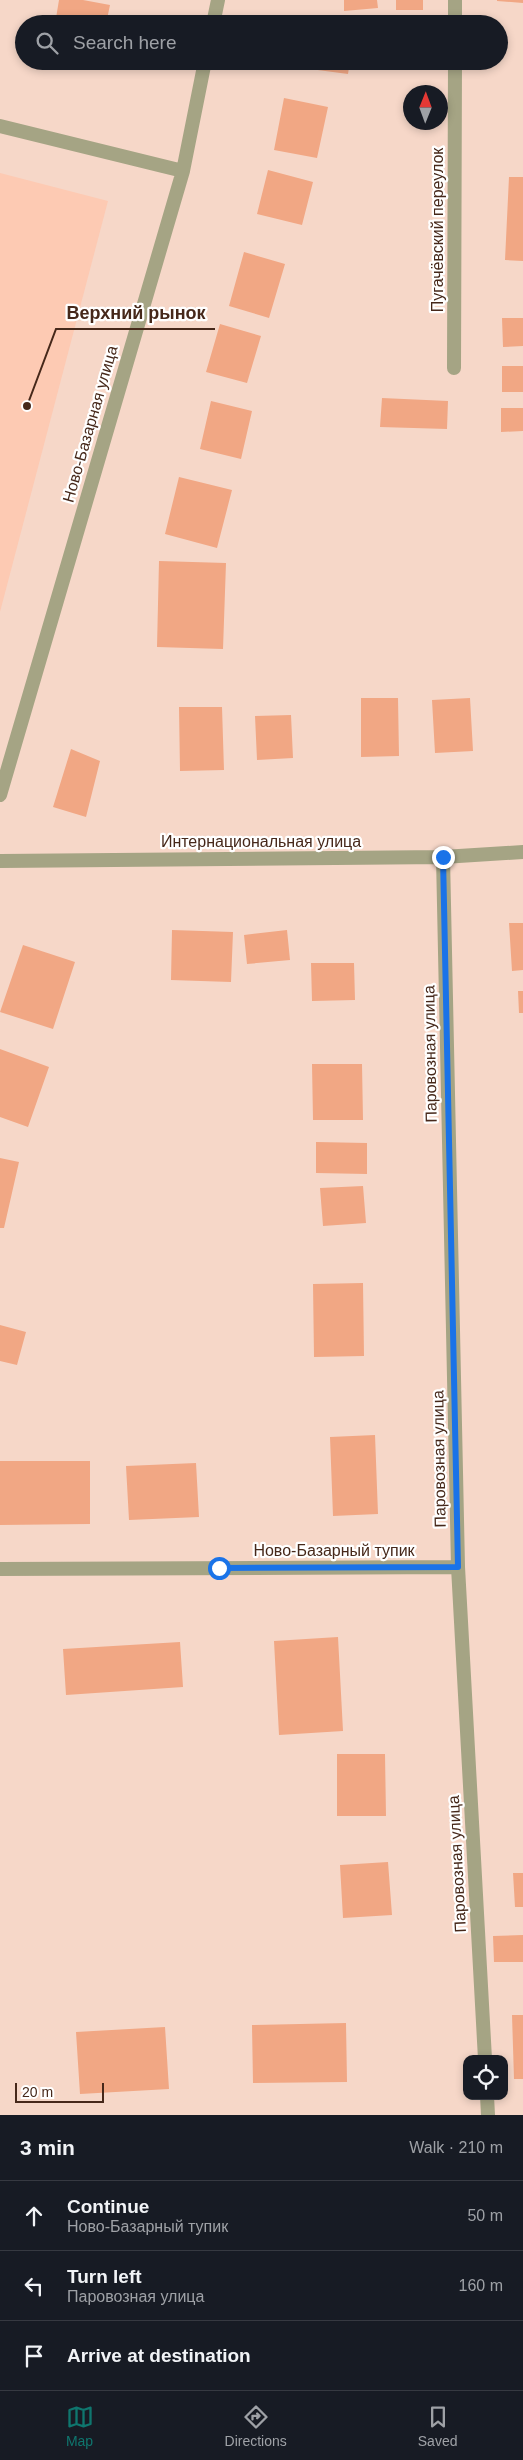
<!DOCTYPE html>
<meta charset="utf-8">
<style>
body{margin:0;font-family:Helvetica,sans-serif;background:#242831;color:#f1f3f6}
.controls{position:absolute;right:15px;bottom:15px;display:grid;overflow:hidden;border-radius:10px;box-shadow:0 2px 8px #0003}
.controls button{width:45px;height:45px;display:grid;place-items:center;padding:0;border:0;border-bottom:1px solid #363941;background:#171b24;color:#f1f3f6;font:25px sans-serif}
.compass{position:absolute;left:403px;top:85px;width:45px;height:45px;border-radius:50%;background:#171b24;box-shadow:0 2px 8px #0003;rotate:1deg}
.scale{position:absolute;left:15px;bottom:12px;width:89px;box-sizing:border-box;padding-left:5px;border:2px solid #46281a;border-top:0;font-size:14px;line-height:18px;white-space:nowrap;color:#46281a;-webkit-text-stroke:4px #fff;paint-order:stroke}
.stop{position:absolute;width:15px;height:15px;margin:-11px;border:4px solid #1a73e8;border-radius:50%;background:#fff}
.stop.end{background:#1a73e8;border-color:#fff;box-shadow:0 1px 5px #0008}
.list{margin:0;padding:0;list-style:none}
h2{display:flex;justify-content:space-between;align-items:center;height:65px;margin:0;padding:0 20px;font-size:21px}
h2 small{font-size:16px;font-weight:400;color:#9ea1a6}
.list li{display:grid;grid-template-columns:32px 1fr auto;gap:15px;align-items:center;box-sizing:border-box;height:70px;padding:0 20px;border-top:1px solid #363941}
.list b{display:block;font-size:19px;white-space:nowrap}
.list p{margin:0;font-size:16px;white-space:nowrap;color:#9ea1a6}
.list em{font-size:16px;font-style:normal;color:#9ea1a6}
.icon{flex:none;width:28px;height:28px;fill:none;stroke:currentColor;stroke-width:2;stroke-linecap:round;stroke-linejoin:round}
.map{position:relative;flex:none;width:523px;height:2115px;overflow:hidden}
.search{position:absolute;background:#171b24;box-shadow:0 2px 8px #0003;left:15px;right:15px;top:15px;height:55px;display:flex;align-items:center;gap:12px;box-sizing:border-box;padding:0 18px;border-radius:28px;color:#9ea1a6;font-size:19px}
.sheet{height:275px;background:#171b24}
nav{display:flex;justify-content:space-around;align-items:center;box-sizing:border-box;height:70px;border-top:1px solid #363941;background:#171b24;font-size:14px;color:#9ea1a6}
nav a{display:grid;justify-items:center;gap:2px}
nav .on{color:#0f766e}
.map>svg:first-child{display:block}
</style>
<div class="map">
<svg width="523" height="2115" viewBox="0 0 523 2115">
<rect width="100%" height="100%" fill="#f6d7c8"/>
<path fill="#fdcab3" d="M0 173 108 201 0 612Z"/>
<path fill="#f1a784" d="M59 0H83L110 5 106 24H55Z
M344 0H377L378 8 344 11Z
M396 0H423V10H396Z
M497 0H523V3L497 1Z
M302 15 351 23V24H301Z
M296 61H350L348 74 295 67Z
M284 98 328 107 317 158 274 150Z
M268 170 313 182 302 225 257 214Z
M509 177H523V261L505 260Z
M244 252 285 264 269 318 229 306Z
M502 318H523V346L503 347Z
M220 324 261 336 247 383 206 372Z
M502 366H523V392H502Z
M382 398 448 401 447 429 380 427Z
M211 401 252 411 241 459 200 449Z
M501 408H523V431L501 432Z
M179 477 232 490 217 548 165 534Z
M159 561 226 563 223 649 157 647Z
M361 698H398L399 756 361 757Z
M470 698 473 751 435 753 432 700Z
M179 707H222L224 770 180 771Z
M291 715 293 758 257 760 255 716Z
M71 749 100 761 86 817 53 807Z
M509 923H523V970L512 971Z
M172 930 233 932 231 982 171 980Z
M287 930 290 960 247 964 244 935Z
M23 945 75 962 53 1029 0 1012Z
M311 963H354L355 1000 312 1001Z
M518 991H523V1013H519Z
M0 1049 49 1067 28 1127 0 1117Z
M312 1064H362L363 1120H313Z
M316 1142 367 1143V1174L316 1173Z
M0 1158 19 1162 4 1228H0Z
M363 1186 366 1223 323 1226 320 1188Z
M363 1283 364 1356 314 1357 313 1284Z
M0 1325 26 1332 17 1365 0 1361Z
M375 1435 378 1514 333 1516 330 1437Z
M0 1461H90V1524L0 1525Z
M196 1463 199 1517 129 1520 126 1466Z
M338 1637 343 1731 279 1735 274 1641Z
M180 1642 183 1687 66 1695 63 1649Z
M337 1754H385L386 1816H337Z
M388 1862 392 1915 343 1918 340 1865Z
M513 1873H523V1907H515Z
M523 1935V1962H494L493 1936Z
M512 2015H523V2079H514Z
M346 2023 347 2082 253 2083 252 2025Z
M165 2027 169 2089 80 2094 76 2032Z"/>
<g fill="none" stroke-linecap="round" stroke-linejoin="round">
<path stroke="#a5a484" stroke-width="14" d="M213 24 218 0
M455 24V0
M0 126 183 171
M454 368 455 61
M0 795 183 171 205 61
M443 857 458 1567 485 2059
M0 861 443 857 523 852
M0 1569 458 1567
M487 2096 488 2115"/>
</g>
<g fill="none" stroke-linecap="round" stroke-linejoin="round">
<path stroke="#1a73e8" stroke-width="6" d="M219 1568 458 1567 443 857"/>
</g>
<g text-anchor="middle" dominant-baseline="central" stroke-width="4.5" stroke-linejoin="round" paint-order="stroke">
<g font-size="16" fill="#46281a" stroke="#fff">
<text transform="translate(437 230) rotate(-90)">Пугачёвский переулок</text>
<text transform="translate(90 424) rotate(-74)">Ново-Базарная улица</text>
<text x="261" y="841">Интернациональная улица</text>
<text transform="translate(430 1054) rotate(-91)">Паровозная улица</text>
<text transform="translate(439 1459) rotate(-91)">Паровозная улица</text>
<text x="334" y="1550">Ново-Базарный тупик</text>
<text transform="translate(457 1864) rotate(-93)">Паровозная улица</text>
</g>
</g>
<path fill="none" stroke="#46281a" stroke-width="2" d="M27 406L56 329H215"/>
<circle fill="#46281a" stroke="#fff" stroke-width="2" cx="27" cy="406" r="5"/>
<g font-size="18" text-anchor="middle" font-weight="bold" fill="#46281a" stroke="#fff" stroke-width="4.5" stroke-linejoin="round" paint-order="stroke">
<text x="136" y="319">Верхний рынок</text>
</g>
</svg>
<div class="controls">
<button><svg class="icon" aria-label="locate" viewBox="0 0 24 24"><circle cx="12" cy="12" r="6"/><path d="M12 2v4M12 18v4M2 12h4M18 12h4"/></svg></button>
</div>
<svg class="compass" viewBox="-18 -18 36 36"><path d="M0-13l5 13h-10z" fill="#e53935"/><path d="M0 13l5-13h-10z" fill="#9ea1a6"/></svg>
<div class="scale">20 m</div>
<div class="stop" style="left:219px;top:1568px"></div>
<div class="stop end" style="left:443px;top:857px"></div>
<div class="search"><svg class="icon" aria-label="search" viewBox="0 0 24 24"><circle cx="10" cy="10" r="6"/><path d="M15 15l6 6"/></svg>Search here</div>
</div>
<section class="sheet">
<h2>3 min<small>Walk · 210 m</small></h2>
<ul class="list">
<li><svg class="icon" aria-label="ahead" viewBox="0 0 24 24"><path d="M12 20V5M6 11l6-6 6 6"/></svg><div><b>Continue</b><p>Ново-Базарный тупик</p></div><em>50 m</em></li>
<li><svg class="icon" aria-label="left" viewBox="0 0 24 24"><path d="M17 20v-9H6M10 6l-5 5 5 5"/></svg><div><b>Turn left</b><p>Паровозная улица</p></div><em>160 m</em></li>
<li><svg class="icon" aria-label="arrive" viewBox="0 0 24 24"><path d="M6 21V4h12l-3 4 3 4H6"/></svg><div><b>Arrive at destination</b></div></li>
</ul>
</section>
<nav>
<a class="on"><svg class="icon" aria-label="map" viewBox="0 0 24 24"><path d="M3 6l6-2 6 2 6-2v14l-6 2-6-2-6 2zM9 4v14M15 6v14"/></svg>Map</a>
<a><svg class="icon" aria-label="directions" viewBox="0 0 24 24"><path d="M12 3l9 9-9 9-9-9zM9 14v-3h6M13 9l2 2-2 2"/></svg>Directions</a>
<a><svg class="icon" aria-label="saved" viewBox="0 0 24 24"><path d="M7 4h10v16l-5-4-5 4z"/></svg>Saved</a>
</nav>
